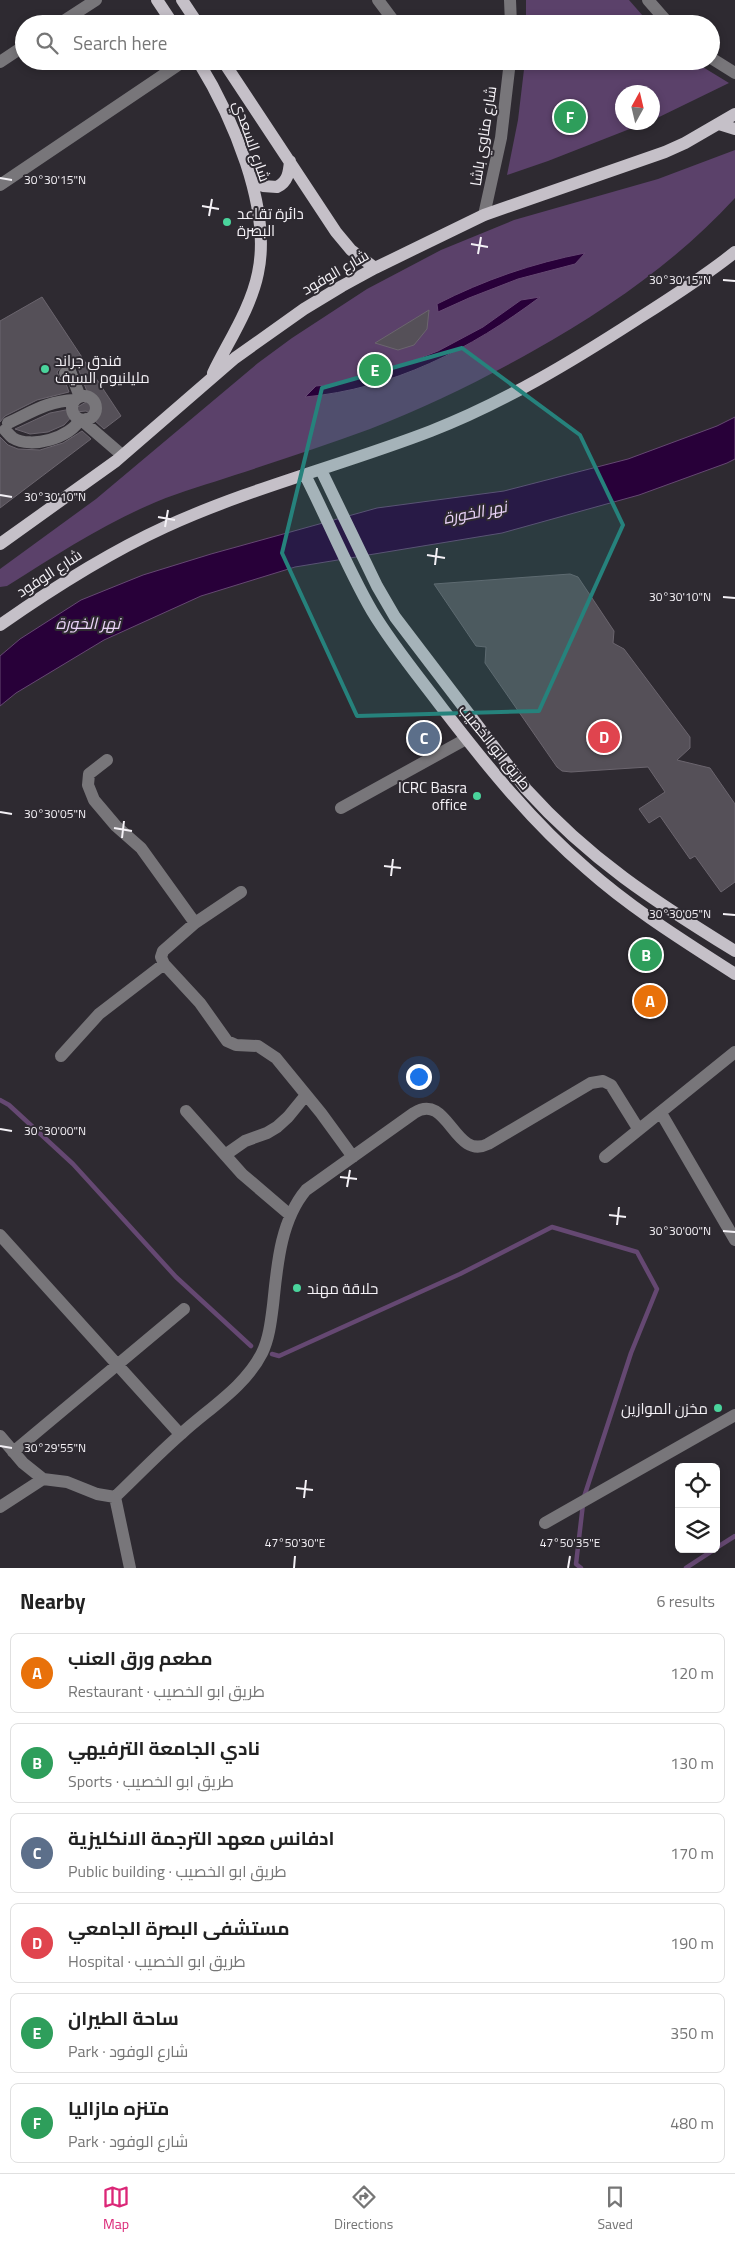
<!DOCTYPE html>
<meta charset="utf-8">
<style>
body{margin:0;font-family:"Titillium Web",Cairo,sans-serif;background:#f2f2f2;color:#222}
.controls{position:absolute;right:15px;bottom:15px;display:grid;overflow:hidden;border-radius:8px;box-shadow:0 2px 8px #0003}
.controls button{width:45px;height:45px;display:grid;place-items:center;padding:0;border:0;border-bottom:1px solid #e0e0e0;background:#fff;color:#222;font:25px sans-serif}
.compass{position:absolute;left:615px;top:85px;width:45px;height:45px;border-radius:50%;background:#fff;box-shadow:0 2px 8px #0003;rotate:8deg}
.you{position:absolute;left:418px;top:1076px;width:18px;height:18px;margin:-12px;border:4px solid #fff;border-radius:50%;background:#1a73e8;box-shadow:0 0 0 8px #1a73e833}
.badge{display:grid;place-items:center;width:32px;height:32px;border-radius:50%;background:#db2777;color:#fff;font-size:16px;font-weight:700}
.pin{position:absolute;translate:-50% -50%;border:2px solid #fff;box-shadow:0 1px 5px #0006}
.list{margin:0;padding:0;list-style:none}
h2{display:flex;justify-content:space-between;align-items:center;height:65px;margin:0;padding:0 20px;font-size:21px}
h2 small{font-size:16px;font-weight:400;color:#767676}
.list li{display:grid;grid-template-columns:32px 1fr auto;gap:15px;align-items:center;box-sizing:border-box;height:80px;margin:0 10px 10px;padding:0 10px;border:1px solid #e0e0e0;border-radius:8px}
.list b{display:block;font-size:19px;white-space:nowrap}
.list p{margin:0;font-size:16px;white-space:nowrap;color:#767676}
.list em{font-size:16px;font-style:normal;color:#767676}
.icon{flex:none;width:28px;height:28px;fill:none;stroke:currentColor;stroke-width:2;stroke-linecap:round;stroke-linejoin:round}
.map{position:relative;flex:none;width:735px;height:1568px;overflow:hidden}
.search{position:absolute;background:#fff;box-shadow:0 2px 8px #0003;left:15px;right:15px;top:15px;height:55px;display:flex;align-items:center;gap:12px;box-sizing:border-box;padding:0 18px;border-radius:28px;color:#767676;font-size:19px}
.sheet{height:605px;background:#fff}
nav{display:flex;justify-content:space-around;align-items:center;box-sizing:border-box;height:70px;border-top:1px solid #e0e0e0;background:#fff;font-size:14px;color:#767676}
nav a{display:grid;justify-items:center;gap:2px}
nav .on{color:#db2777}
.map>svg:first-child{display:block}
</style>
<div class="map">
<svg width="735" height="1568" viewBox="0 0 735 1568">
<rect width="100%" height="100%" fill="#2e2a31"/>
<path fill="#5b416a" d="M526 0H629L650 24H526Z
M525 61H693L729 83 653 120 652 92H622V122L645 123 548 161 507 175 518 120Z
M735 150V198C676 262 609 308 533 351 480 381 427 407 370 429 326 445 281 460 235 475 209 484 182 491 156 502 103 524 55 556 7 586L0 587V569L96 499 258 363 292 338 367 289 441 250 514 220 658 179Z"/>
<path fill="#280039" stroke="#654872" d="M585 253 575 264 518 279 469 298 438 312 437 304C484 280 533 263 585 253Z
M540 297C471 349 393 389 305 397L316 386 336 384 383 372 438 351 483 327 521 300Z
M735 417V459L727 463 639 495 502 533 295 567 201 596 104 640 16 693 0 706V656L20 639 81 600 143 575 211 554 377 508 504 491 628 459 717 426Z"/>
<g fill="none" stroke-linecap="round" stroke-linejoin="round">
<path stroke="#654872" stroke-width="4.5" d="M0 1100 9 1105 73 1164 176 1277 251 1346
M272 1354 279 1356 460 1274 552 1227 637 1252 657 1289 631 1353 584 1497
M716 1548 735 1536
M581 1568 576 1564 583 1504
M686 1568 715 1549"/>
</g>
<path fill="#555058" stroke="#6b656e" d="M42 297 121 416 104 429 94 420 93 415 86 411 76 412 64 425 48 432 30 434 15 429 50 413 76 408 86 402 88 394 78 368 71 363 62 366 57 372 60 379 65 381 69 392 37 400 5 416 0 422V321Z
M429 310 427 329 414 345 398 350 375 343Z
M82 431 91 439 0 508V437L8 445 18 449 40 450 63 443Z
M570 574 578 577 614 631 613 643 624 649 690 737V748L677 760 710 768 735 804V882L721 892 695 856 690 859 660 816 649 823 639 809 665 792 648 767 571 772 562 771 557 767 485 663 486 647 476 646 434 584Z"/>
<g fill="none" stroke-linecap="round" stroke-linejoin="round">
<path stroke="#78767a" stroke-width="12" d="M378 0 396 24
M510 0 511 24
M648 0 669 24
M59 24 96 0
M711 58 735 73
M428 61H434
M0 62 24 46
M0 185 184 61
M484 215 501 138 510 61
M65 373 70 371 80 397
M72 408a12 12 0 1 1 24 0a12 12 0 1 1-24 0Z
M86 419V424L122 455
M8 423C32 412 47 401 75 400
M5 430C7 432 10 436 13 438 31 449 71 438 80 419
M107 760 89 774 88 785 94 800 116 826 141 848 195 923
M341 808 466 739
M241 892 195 923 163 951 161 957 164 964 200 1003 227 1041 236 1045 258 1046 276 1058 321 1113 353 1157
M61 1056 99 1014 164 964
M186 1111 242 1174 290 1215
M661 1113 735 1240
M225 1155 245 1141 267 1133 277 1127 288 1117 306 1095
M605 1157 735 1052
M0 1235 180 1434
M0 1436 23 1463 43 1479 67 1482 97 1494 115 1497
M13 1452 184 1309
M0 1507 43 1479
M545 1523 735 1415
M130 1568 115 1497C137 1476 158 1454 181 1434 208 1409 245 1387 262 1353 269 1339 271 1321 273 1305 277 1267 280 1221 306 1190L414 1113C448 1091 454 1161 488 1144L591 1083 603 1081 611 1085 639 1130"/>
<path stroke="#c5c0c8" stroke-width="12" d="M157 0 173 24
M182 0 198 24
M198 61C232 116 272 208 258 273 251 308 228 342 213 373
M223 61 336 232 351 250 375 268
M719 124 735 129
M250 170 263 186 277 187C288 182 289 172 290 161
M321 470 377 586 395 617 526 789C590 860 654 901 735 951
M305 475C328 520 347 568 372 611 393 646 419 677 443 709 487 766 532 822 587 869 632 909 684 941 735 974
M0 544 116 461 235 358 304 309 342 286 375 268 484 215 665 152 685 143 735 114
M0 625C53 588 106 554 165 527 250 488 343 465 431 431 503 403 571 362 636 320 669 299 704 277 735 252"/>
</g>
<path fill="#26827c" fill-opacity="0.2" stroke="#26827c" stroke-width="4" stroke-linejoin="round" d="M462 348 580 435 623 525 539 711 357 716 282 553 322 388Z"/>
<path fill="none" stroke="#f4f1f6" stroke-width="2" d="M0 178 12 180M202 206 219 209M209 216 212 199M471 244 488 247M478 254 481 237M723 280 735 281M0 495 12 497M158 517 175 520M165 527 168 510M427 555 445 558M435 565 437 548M723 597 735 598M0 812 12 814M114 828 132 831M122 838 124 821M384 866 401 868M391 876 393 859M723 914 735 915M0 1129 12 1131M340 1177 357 1179M347 1187 350 1170M609 1215 626 1217M617 1225 619 1207M723 1231 735 1232M0 1446 12 1448M296 1488 313 1490M304 1498 306 1480M294 1568 295 1556M568 1568 570 1556"/>
<g fill="#4ad49c" stroke="#2e2a31" stroke-width="2">
<circle cx="227" cy="222" r="5"/>
<circle cx="45" cy="369" r="5"/>
<circle cx="477" cy="796" r="5"/>
<circle cx="297" cy="1288" r="5"/>
<circle cx="718" cy="1408" r="5"/>
</g>
<g text-anchor="middle" dominant-baseline="central" stroke-width="4" stroke-linejoin="round" paint-order="stroke">
<g font-size="15" fill="#f4f1f6" stroke="#2e2a31">
<text transform="translate(483 136) rotate(-81)">شارع مناوي باشا</text>
<text transform="translate(252 141) rotate(71)">شارع السعدي</text>
<text transform="translate(335 272) rotate(-30)">شارع الوفود</text>
<text transform="translate(49 573) rotate(-33)">شارع الوفود</text>
<text transform="translate(495 747) rotate(51)">طريق ابو الخصيب</text>
</g>
<g font-size="15" fill="#f4f1f6" stroke="#2e2a31" text-anchor="start">
<text x="237" y="213">دائرة تقاعد<tspan x="237" dy="17">البصرة</tspan></text>
<text x="55" y="360">فندق جراند<tspan x="55" dy="17">مليلنيوم السيف</tspan></text>
<text x="467" y="787" text-anchor="end">ICRC Basra<tspan x="467" dy="17">office</tspan></text>
<text x="307" y="1288">حلاقة مهند</text>
<text x="708" y="1408" text-anchor="end">مخزن الموازين</text>
</g>
<g font-size="16" font-style="italic" fill="#ebd4f9" stroke="#2e2a31">
<text transform="translate(475 512) rotate(-11)">نهر الخورة</text>
<text x="88" y="623">نهر الخورة</text>
</g>
</g>
<g font-size="12" text-anchor="middle" fill="#f4f1f6" stroke="#2e2a31" stroke-width="4" stroke-linejoin="round" paint-order="stroke">
<text x="55" y="184">30°30'15"N</text>
<text x="680" y="284">30°30'15"N</text>
<text x="55" y="501">30°30'10"N</text>
<text x="680" y="601">30°30'10"N</text>
<text x="55" y="818">30°30'05"N</text>
<text x="680" y="918">30°30'05"N</text>
<text x="55" y="1135">30°30'00"N</text>
<text x="680" y="1235">30°30'00"N</text>
<text x="55" y="1452">30°29'55"N</text>
<text x="295" y="1547">47°50'30"E</text>
<text x="570" y="1547">47°50'35"E</text>
</g>
</svg>
<div class="controls">
<button><svg class="icon" aria-label="locate" viewBox="0 0 24 24"><circle cx="12" cy="12" r="6"/><path d="M12 2v4M12 18v4M2 12h4M18 12h4"/></svg></button>
<button><svg class="icon" aria-label="layers" viewBox="0 0 24 24"><path d="M12 4l9 5-9 5-9-5zM3 14l9 5 9-5"/></svg></button>
</div>
<svg class="compass" viewBox="-18 -18 36 36"><path d="M0-13l5 13h-10z" fill="#e53935"/><path d="M0 13l5-13h-10z" fill="#767676"/></svg>
<div class="you"></div>
<div class="pin badge" style="left:650px;top:1001px;background:#e8710a">A</div>
<div class="pin badge" style="left:646px;top:955px;background:#2e9e5b">B</div>
<div class="pin badge" style="left:424px;top:738px;background:#5c6f8a">C</div>
<div class="pin badge" style="left:604px;top:737px;background:#e0444e">D</div>
<div class="pin badge" style="left:375px;top:370px;background:#2e9e5b">E</div>
<div class="pin badge" style="left:570px;top:117px;background:#2e9e5b">F</div>
<div class="search"><svg class="icon" aria-label="search" viewBox="0 0 24 24"><circle cx="10" cy="10" r="6"/><path d="M15 15l6 6"/></svg>Search here</div>
</div>
<section class="sheet">
<h2>Nearby<small>6 results</small></h2>
<ul class="list">
<li><span class="badge" style="background:#e8710a">A</span><div><b>مطعم ورق العنب</b><p>Restaurant · طريق ابو الخصيب</p></div><em>120 m</em></li>
<li><span class="badge" style="background:#2e9e5b">B</span><div><b>نادي الجامعة الترفيهي</b><p>Sports · طريق ابو الخصيب</p></div><em>130 m</em></li>
<li><span class="badge" style="background:#5c6f8a">C</span><div><b>ادفانس معهد الترجمة الانكليزية</b><p>Public building · طريق ابو الخصيب</p></div><em>170 m</em></li>
<li><span class="badge" style="background:#e0444e">D</span><div><b>مستشفى البصرة الجامعي</b><p>Hospital · طريق ابو الخصيب</p></div><em>190 m</em></li>
<li><span class="badge" style="background:#2e9e5b">E</span><div><b>ساحة الطيران</b><p>Park · شارع الوفود</p></div><em>350 m</em></li>
<li><span class="badge" style="background:#2e9e5b">F</span><div><b>متنزه مازاليا</b><p>Park · شارع الوفود</p></div><em>480 m</em></li>
</ul>
</section>
<nav>
<a class="on"><svg class="icon" aria-label="map" viewBox="0 0 24 24"><path d="M3 6l6-2 6 2 6-2v14l-6 2-6-2-6 2zM9 4v14M15 6v14"/></svg>Map</a>
<a><svg class="icon" aria-label="directions" viewBox="0 0 24 24"><path d="M12 3l9 9-9 9-9-9zM9 14v-3h6M13 9l2 2-2 2"/></svg>Directions</a>
<a><svg class="icon" aria-label="saved" viewBox="0 0 24 24"><path d="M7 4h10v16l-5-4-5 4z"/></svg>Saved</a>
</nav>
